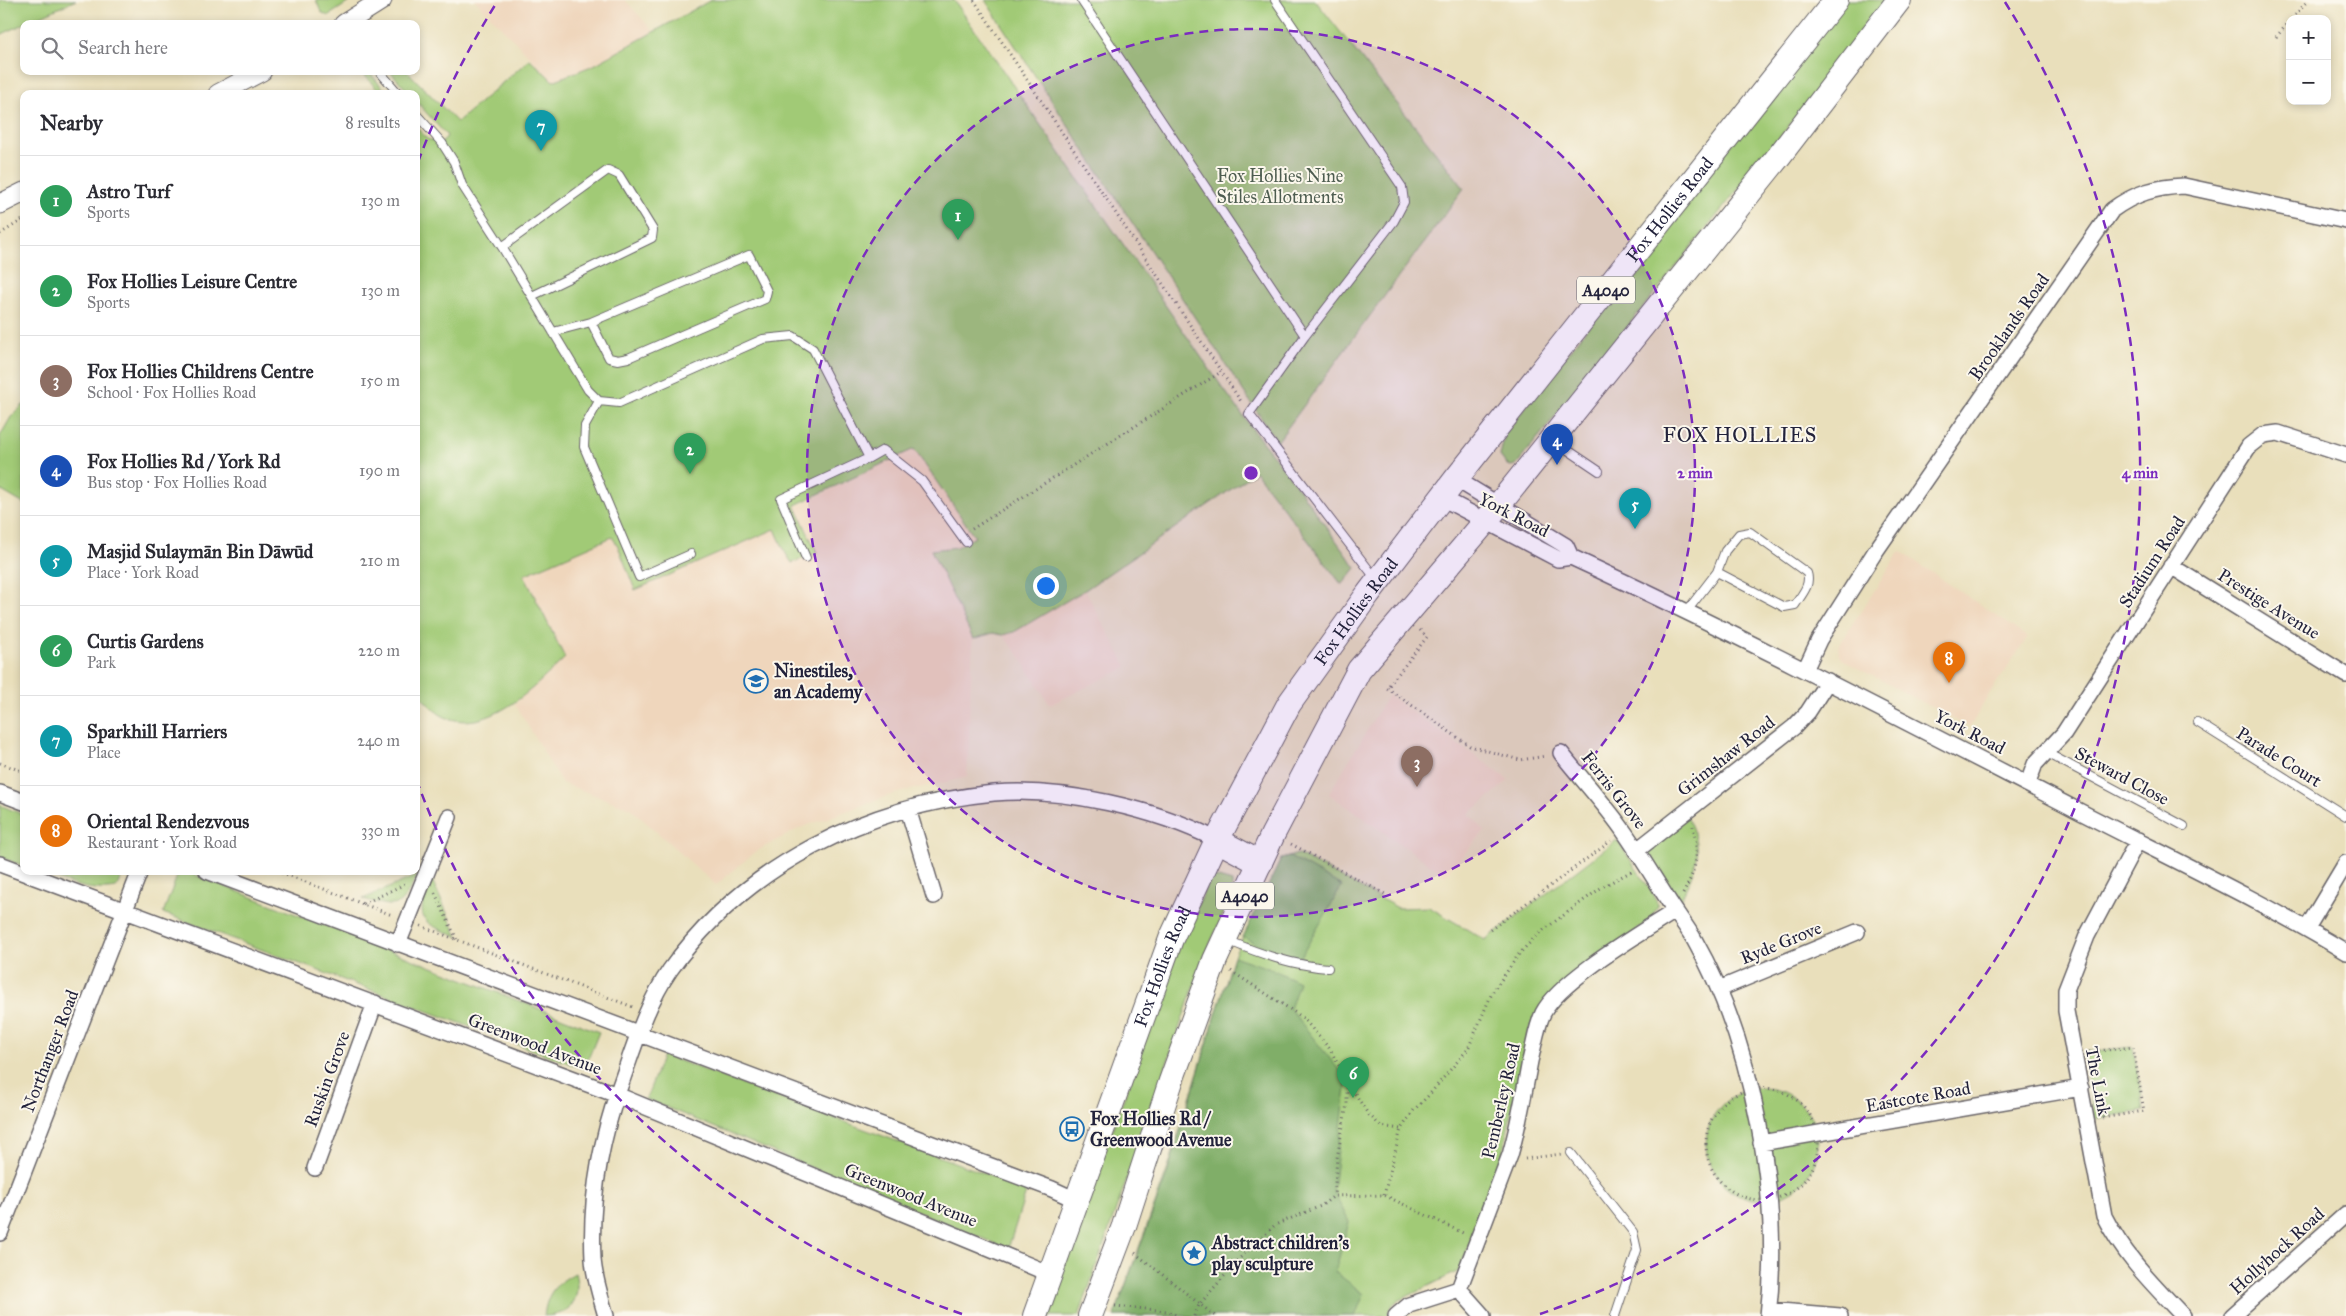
<!DOCTYPE html>
<meta charset="utf-8">
<style>
body{margin:0;font-family:"IM FELL Great Primer",serif;background:#f7f7f7;color:#2b2b33}
.controls{position:absolute;right:15px;top:15px;display:grid;overflow:hidden;border-radius:10px;box-shadow:0 2px 8px #0003}
.controls button{width:45px;height:45px;display:grid;place-items:center;padding:0;border:0;border-bottom:1px solid #e1e1e2;background:#fff;color:#2b2b33;font:25px sans-serif}
.you{position:absolute;left:1045px;top:585px;width:18px;height:18px;margin:-12px;border:4px solid #fff;border-radius:50%;background:#1a73e8;box-shadow:0 0 0 8px #1a73e833}
.badge{display:grid;place-items:center;width:32px;height:32px;border-radius:50%;background:#0b8043;color:#fff;font-size:16px;font-weight:700}
.pin{position:absolute;translate:-50% -41px;filter:drop-shadow(0 1px 2px #0008)}
.pin::after{content:'';position:absolute;top:26px;width:18px;height:15px;background:inherit;clip-path:polygon(0 0,100% 0,50% 100%)}
.list{margin:0;padding:0;list-style:none}
h2{display:flex;justify-content:space-between;align-items:center;height:65px;margin:0;padding:0 20px;font-size:21px}
h2 small{font-size:16px;font-weight:400;color:#7c7c81}
.list li{display:grid;grid-template-columns:32px 1fr auto;gap:15px;align-items:center;box-sizing:border-box;height:90px;padding:0 20px;border-top:1px solid #e1e1e2}
.list b{display:block;font-size:19px;white-space:nowrap}
.list p{margin:0;font-size:16px;white-space:nowrap;color:#7c7c81}
.list em{font-size:16px;font-style:normal;color:#7c7c81}
.icon{flex:none;width:28px;height:28px;fill:none;stroke:currentColor;stroke-width:2;stroke-linecap:round;stroke-linejoin:round}
.map{position:relative;flex:none;width:2346px;height:1316px;overflow:hidden}
.search{position:absolute;background:#fff;box-shadow:0 2px 8px #0003;left:20px;top:20px;width:400px;height:55px;display:flex;align-items:center;gap:12px;box-sizing:border-box;padding:0 18px;border-radius:10px;color:#7c7c81;font-size:19px}
.panel{position:absolute;background:#fff;box-shadow:0 2px 8px #0003;left:20px;top:90px;width:400px;height:785px;border-radius:10px}
.map>svg:first-child{display:block}
</style>
<div class="map">
<svg width="2346" height="1316" viewBox="0 0 2346 1316">
<rect width="100%" height="100%" fill="#fbf7ec"/>
<filter id="ink" filterUnits="userSpaceOnUse"><feTurbulence type="fractalNoise" baseFrequency=".02" numOctaves="2"/><feDisplacementMap in="SourceGraphic" scale="10" xChannelSelector="R" yChannelSelector="G"/><feConvolveMatrix kernelMatrix="1 2 1 2 8 2 1 2 1" color-interpolation-filters="sRGB"/></filter>
<filter id="wash" filterUnits="userSpaceOnUse"><feTurbulence type="fractalNoise" baseFrequency=".0096" numOctaves="4" result="noise"/><feDisplacementMap in="SourceGraphic" scale="20" xChannelSelector="R" yChannelSelector="G"/><feGaussianBlur stdDeviation="1.12" result="paint"/><feColorMatrix in="noise" values="0 0 0 0 0 0 0 0 0 0 0 0 0 0 0 0 0 1.4 0 .05"/><feComposite in="paint" operator="in"/></filter>
<g filter="url(#wash)">
<rect width="100%" height="100%" fill="#e9dfbb"/>
<path fill="#efd6bc" d="M475 0H625L655 33 594 65 553 81Z
M914 449 975 537 957 547 932 551 973 639 967 777 893 794 800 828 755 852 716 885 630 808 562 783 515 704 565 658 523 575 612 537 618 546 635 590 775 529 786 554 792 563 818 553 796 507Z
M1900 551 2028 637 1991 691 1970 727 1846 662 1839 656 1838 647Z
M1085 590 1127 667 1050 705 1023 661 1003 635 1014 632Z
M1388 695 1509 780 1469 814 1485 831 1445 875 1329 794Z"/>
<path fill="#a1ca76" stroke="#627658" d="M0 0H76L0 35Z
M316 0H352L328 16 321 12Z
M711 0H954L1215 377 1263 443 1283 467 1356 568 1342 585 1256 472 1085 590 1014 632 1003 635 993 633 973 639 931 550 957 547 975 537 914 449 795 505 817 553 792 563 786 554 775 529 635 590 618 546 612 537 524 575 565 658C535 686 490 735 445 717 435 713 424 699 416 692V127L427 139 442 143 447 136 416 101V94H410L390 71H407L457 122 530 59 553 81 594 65Z
M985 0H1315L1464 188 1277 442Z
M1845 0H1887L1769 151 1516 465 1511 466 1506 464 1500 456 1505 433Z
M361 71H368L388 94H381Z
M24 404V504L0 490V436L11 417Z
M0 805 24 815V866L0 857Z
M1684 812C1708 851 1693 874 1675 911L1636 851Z
M1617 840 1654 895 1658 906 1649 920 1538 1011 1528 1033 1501 1162 1459 1271 1396 1302 1393 1304 1387 1316H1114L1169 1165 1234 956 1281 859 1298 854 1398 908 1429 907 1485 940Z
M37 871H124L116 888C86 893 65 881 37 871Z
M179 871H185L599 1032 584 1069 163 913Z
M418 875C398 910 401 909 363 899Z
M1211 876 1232 882V895L1204 957 1079 1316H1045L1182 938Z
M432 880 458 937C421 922 413 920 432 880Z
M2133 1047 2144 1111 2094 1119 2083 1052Z
M663 1055 1027 1189 1008 1249 646 1099Z
M1706 1144a56 56 0 1 1 112 0a56 56 0 1 1-112 0Z
M575 1273C582 1298 571 1316 544 1316 547 1293 555 1284 575 1273Z"/>
<path fill="#80ae67" stroke="#516851" d="M1290 857 1342 886 1300 958 1263 948 1243 937 1281 859Z
M1234 956 1276 971 1299 982 1290 1009 1347 1080 1333 1190 1349 1222 1335 1272 1364 1294 1355 1316H1114L1167 1175Z"/>
</g>
<g filter="url(#ink)">
<g fill="none" stroke-linecap="round" stroke-linejoin="round">
<g stroke="#686468" stroke-width="10">
<path id="service" d="M1081 0 1305 336
M1275 0 1402 187 1404 202 1394 221 1305 336 1249 414 1376 579
M379 71 399 94
M416 114 442 143 454 162 462 185 502 247 588 390 599 401 619 403 763 339 793 336 813 349 869 458 781 499 806 558
M502 247 608 170 619 175 653 230 652 238 532 296
M553 332 591 322 749 255 767 291 765 299 628 358 618 360 609 358 591 322
M599 401 585 426 584 447 639 577 691 554
M1553 440 1599 471
M869 458 883 450 922 481 966 542
M1687 611 1717 572 1725 551 1739 534 1750 532 1807 573C1811 585 1802 594 1795 605L1784 607 1717 572
M2197 722 2346 816
M2047 753 2184 826
M1227 940C1260 954 1292 965 1328 968
M1571 1153 1633 1232 1637 1250 1615 1316"/>
</g>
<g stroke="#686468" stroke-width="18">
<path id="minor" d="M1456 479 1566 546 1571 557
M1442 498 1558 559 1571 557C1742 636 1908 723 2075 809 2166 856 2258 899 2346 952
M2171 566 2346 675
M1805 670 1819 640 1875 552 2112 210C2135 193 2156 187 2184 186L2346 221
M1561 753C1582 780 1606 805 1625 833 1641 856 1655 880 1670 903 1678 916 1688 928 1695 941 1753 1043 1782 1200 1768 1316
M2028 783 2035 764 2064 733 2249 446 2263 435 2278 433 2346 455
M0 793 24 802
M908 809 934 896
M2138 840 2087 936 2066 990V1011L2104 1216C2124 1256 2153 1284 2183 1316
M1636 851 1794 727 1808 712 1828 681
M0 864 617 1095 1050 1274
M207 871 1052 1189 1076 1200
M2307 928 2346 863
M398 944 449 817
M1719 989 1857 932
M1761 1143 2081 1088
M315 1168 375 1003
M0 1233 140 871
M1459 1289 1483 1316
M1769 1310 1840 1316
M606 1316C601 1298 594 1277 593 1259 590 1199 600 1142 620 1086 634 1047 646 1005 670 970 745 865 868 805 994 793 1061 787 1157 809 1217 840
M1396 1316 1409 1305 1459 1289 1510 1155C1519 1124 1524 1093 1530 1061 1534 1046 1536 1028 1543 1013 1560 980 1641 933 1675 911
M2232 1316 2346 1214"/>
</g>
<g stroke="#686468" stroke-width="21">
<path id="tertiary" d="M344 24 382 0
M218 94 262 71
M0 204 24 192"/>
</g>
<g stroke="#686468" stroke-width="26">
<g id="primary">
<path d="M1217 840 1260 863"/>
<path id="s1" d="M1035 1316 1171 939 1217 840 1289 704 1368 594 1456 479 1836 0"/>
<path d="M1090 1316 1124 1226 1171 1081 1215 960 1273 834 1359 670 1485 522 1779 156 1899 0"/>
</g>
</g>
<path stroke="#686468" stroke-width="3" stroke-dasharray="1 4" stroke-linecap="butt" d="M974 0 1242 403
M2292 19 2308 0
M2276 37 2290 21
M0 234 24 219
M972 529 1221 372
M1420 630 1427 637 1387 688 1470 746 1520 760 1546 756
M0 763 24 772
M1291 844 1385 894
M277 871 392 915
M435 893 457 940
M1683 894C1697 867 1699 857 1693 826
M363 904 405 884
M421 926 633 1007
M1490 930 1611 841
M1231 971 1302 1017 1329 1048 1347 1080V1104L1337 1158 1334 1196
M2089 1052 2133 1047 2144 1111 2102 1118
M1347 1081 1368 1114 1381 1126 1400 1129
M1706 1144a56 56 0 1 1 112 0a56 56 0 1 1-112 0Z
M1525 1159 1561 1154
M1384 1195 1401 1129 1414 1110 1428 1096 1468 1049 1492 993 1519 954 1538 934 1602 887 1632 871
M1135 1253 1215 1316
M1115 1306 1167 1311 1178 1316
M1194 1316 1199 1305 1240 1258 1275 1225 1321 1206 1334 1196 1384 1195 1463 1233"/>
<use href="#service" stroke="#fff" stroke-width="8"/>
<use href="#minor" stroke="#fff" stroke-width="15"/>
<use href="#tertiary" stroke="#fff" stroke-width="19"/>
<use href="#primary" stroke="#fff" stroke-width="24"/>
</g>
</g>
<circle cx="1251" cy="473" r="444" fill="#7b2cbf" fill-opacity=".12"/>
<g fill="none" stroke="#7b2cbf" stroke-width="2.5" stroke-dasharray="9 6">
<circle cx="1251" cy="473" r="444"/>
<path d="M962 1314A889 889 0 0 1 418 784M418 162A889 889 0 0 1 497 2M2005 2A889 889 0 0 1 1540 1314"/>
</g>
<defs>
<g id="school-ring" transform="scale(1.25)"><circle r="9.5" fill="#fbf7ec" stroke="#1f6fb2" stroke-width="1.5"/><path d="M0-5L7-2L0 1L-7-2ZM-4 1L0 2.5L4 1V4Q0 6-4 4Z" fill="#1f6fb2"/></g>
<g id="bus-ring" transform="scale(1.25)"><circle r="9.5" fill="#fbf7ec" stroke="#1f6fb2" stroke-width="1.5"/><path d="M-5-6H5V4H4V6H2V4H-2V6H-4V4H-5ZM-3.5-4V0h7V-4ZM-3.5 1.2v1.5H-2V1.2ZM2 1.2v1.5H3.5V1.2Z" fill="#1f6fb2"/></g>
<g id="sight-ring" transform="scale(1.25)"><circle r="9.5" fill="#fbf7ec" stroke="#1f6fb2" stroke-width="1.5"/><path d="M0-6L1.8-2.2L6-1.7L2.9 1.2L3.7 5.4L0 3.3L-3.7 5.4L-2.9 1.2L-6-1.7L-1.8-2.2Z" fill="#1f6fb2"/></g>
</defs>
<g fill-rule="evenodd">
<use href="#school-ring" x="756" y="681"/>
<use href="#bus-ring" x="1072" y="1129"/>
<use href="#sight-ring" x="1194" y="1253"/>
</g>
<g text-anchor="middle" dominant-baseline="central" stroke-width="4" stroke-linejoin="round" paint-order="stroke">
<g fill="#fbf7ec" stroke="#636270" stroke-width="1">
<rect x="1577" y="276.5" width="58" height="27" rx="4"/>
<rect x="1216" y="882.5" width="58" height="27" rx="4"/>
</g>
<g font-size="16" font-weight="bold" fill="#22223b">
<text x="1606" y="290">A4040</text>
<text x="1245" y="896">A4040</text>
</g>
<g font-size="18" fill="#4e5d50" stroke="#fbf7ec">
<text x="1280" y="176">Fox Hollies Nine<tspan x="1280" dy="21">Stiles Allotments</tspan></text>
</g>
<g font-size="18" fill="#22223b" stroke="#fbf7ec">
<text stroke="none"><textPath href="#s1" startOffset="1288">Fox Hollies Road</textPath></text>
<text transform="translate(2009 327) rotate(-55)">Brooklands Road</text>
<text transform="translate(1514 515) rotate(27)">York Road</text>
<text transform="translate(2152 562) rotate(-57)">Stadium Road</text>
<text transform="translate(2269 604) rotate(32)">Prestige Avenue</text>
<text stroke="none"><textPath href="#s1" startOffset="778">Fox Hollies Road</textPath></text>
<text transform="translate(1970 732) rotate(27)">York Road</text>
<text transform="translate(1726 756) rotate(-38)">Grimshaw Road</text>
<text transform="translate(2279 757) rotate(32)">Parade Court</text>
<text transform="translate(2122 776) rotate(28)">Steward Close</text>
<text transform="translate(1614 790) rotate(52)">Ferris Grove</text>
<text transform="translate(1781 943) rotate(-22)">Ryde Grove</text>
<text stroke="none"><textPath href="#s1" startOffset="372">Fox Hollies Road</textPath></text>
<text transform="translate(535 1044) rotate(21)">Greenwood Avenue</text>
<text transform="translate(50 1051) rotate(-69)">Northanger Road</text>
<text transform="translate(327 1079) rotate(-70)">Ruskin Grove</text>
<text transform="translate(2098 1081) rotate(79)">The Link</text>
<text transform="translate(1918 1097) rotate(-10)">Eastcote Road</text>
<text transform="translate(1501 1101) rotate(-77)">Pemberley Road</text>
<text transform="translate(911 1195) rotate(22)">Greenwood Avenue</text>
<text transform="translate(2277 1251) rotate(-42)">Hollyhock Road</text>
</g>
<g font-size="18" font-weight="bold" fill="#22223b" stroke="#fbf7ec" text-anchor="start">
<text x="774" y="671">Ninestiles,<tspan x="774" dy="21">an Academy</tspan></text>
<text x="1090" y="1119">Fox Hollies Rd /<tspan x="1090" dy="21">Greenwood Avenue</tspan></text>
<text x="1212" y="1243">Abstract children’s<tspan x="1212" dy="21">play sculpture</tspan></text>
</g>
<g font-size="20" letter-spacing="1" fill="#22223b" stroke="#fbf7ec">
<text x="1740" y="435">FOX HOLLIES</text>
</g>
</g>
<circle cx="1251" cy="473" r="8" fill="#7b2cbf" stroke="#fbf7ec" stroke-width="2.5"/>
<g font-size="15" text-anchor="middle" font-weight="bold" fill="#7b2cbf" stroke="#fbf7ec" stroke-width="4" stroke-linejoin="round" paint-order="stroke">
<text x="1695" y="478">2 min</text>
<text x="2140" y="478">4 min</text>
</g>
</svg>
<div class="controls">
<button>+</button>
<button>−</button>
</div>
<div class="you"></div>
<div class="pin badge" style="left:958px;top:240px;background:#2e9e5b">1</div>
<div class="pin badge" style="left:690px;top:474px;background:#2e9e5b">2</div>
<div class="pin badge" style="left:1417px;top:787px;background:#8d6e63">3</div>
<div class="pin badge" style="left:1557px;top:465px;background:#1a4fb4">4</div>
<div class="pin badge" style="left:1635px;top:529px;background:#0f9aa8">5</div>
<div class="pin badge" style="left:1353px;top:1098px;background:#2e9e5b">6</div>
<div class="pin badge" style="left:541px;top:151px;background:#0f9aa8">7</div>
<div class="pin badge" style="left:1949px;top:683px;background:#e8710a">8</div>
<div class="search"><svg class="icon" aria-label="search" viewBox="0 0 24 24"><circle cx="10" cy="10" r="6"/><path d="M15 15l6 6"/></svg>Search here</div>
<section class="panel">
<h2>Nearby<small>8 results</small></h2>
<ul class="list">
<li><span class="badge" style="background:#2e9e5b">1</span><div><b>Astro Turf</b><p>Sports</p></div><em>130 m</em></li>
<li><span class="badge" style="background:#2e9e5b">2</span><div><b>Fox Hollies Leisure Centre</b><p>Sports</p></div><em>130 m</em></li>
<li><span class="badge" style="background:#8d6e63">3</span><div><b>Fox Hollies Childrens Centre</b><p>School · Fox Hollies Road</p></div><em>150 m</em></li>
<li><span class="badge" style="background:#1a4fb4">4</span><div><b>Fox Hollies Rd / York Rd</b><p>Bus stop · Fox Hollies Road</p></div><em>190 m</em></li>
<li><span class="badge" style="background:#0f9aa8">5</span><div><b>Masjid Sulaymān Bin Dāwūd</b><p>Place · York Road</p></div><em>210 m</em></li>
<li><span class="badge" style="background:#2e9e5b">6</span><div><b>Curtis Gardens</b><p>Park</p></div><em>220 m</em></li>
<li><span class="badge" style="background:#0f9aa8">7</span><div><b>Sparkhill Harriers</b><p>Place</p></div><em>240 m</em></li>
<li><span class="badge" style="background:#e8710a">8</span><div><b>Oriental Rendezvous</b><p>Restaurant · York Road</p></div><em>330 m</em></li>
</ul>
</section>
</div>
